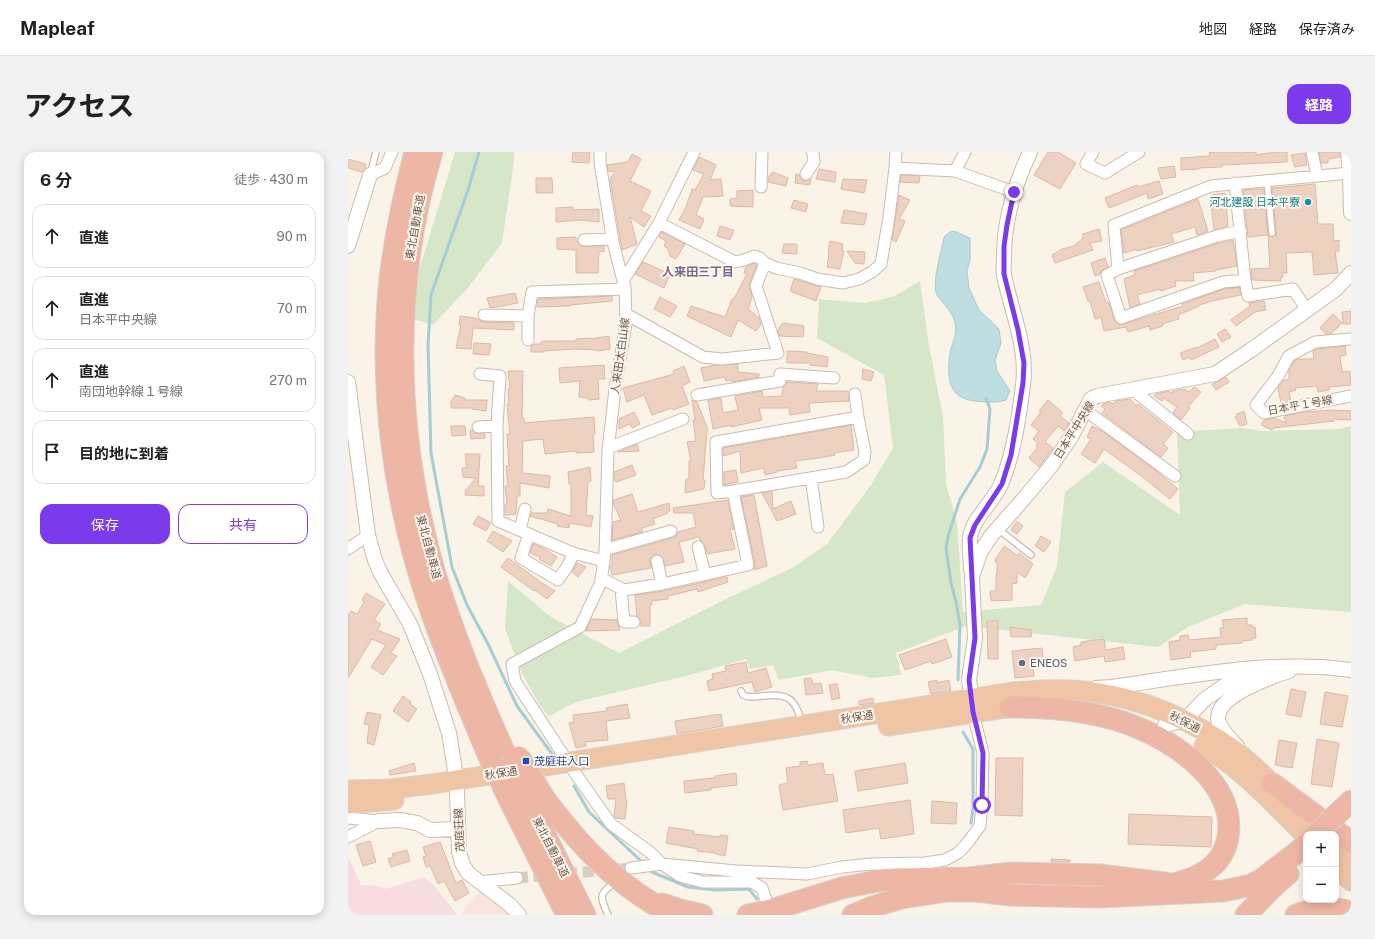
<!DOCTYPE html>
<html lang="ja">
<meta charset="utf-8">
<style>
body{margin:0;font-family:"Public Sans","Noto Sans JP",sans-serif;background:#f2f2f2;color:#202124}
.controls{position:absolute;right:12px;bottom:12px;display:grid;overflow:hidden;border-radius:8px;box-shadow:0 2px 10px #0003}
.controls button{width:36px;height:36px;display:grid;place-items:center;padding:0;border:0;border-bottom:1px solid #e0e0e0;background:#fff;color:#202124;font:20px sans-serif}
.stop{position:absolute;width:12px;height:12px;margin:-9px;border:3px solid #7c3aed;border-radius:50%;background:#fff}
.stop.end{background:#7c3aed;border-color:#fff;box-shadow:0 1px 4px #0008}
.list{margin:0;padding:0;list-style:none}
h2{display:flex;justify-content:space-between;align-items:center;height:52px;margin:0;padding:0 16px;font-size:17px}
h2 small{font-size:13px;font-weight:400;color:#757577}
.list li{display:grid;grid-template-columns:26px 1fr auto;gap:12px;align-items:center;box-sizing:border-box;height:64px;margin:0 8px 8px;padding:0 8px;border:1px solid #e0e0e0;border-radius:12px}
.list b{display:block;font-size:15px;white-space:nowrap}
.list p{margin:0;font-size:13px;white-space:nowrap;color:#757577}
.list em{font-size:13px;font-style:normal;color:#757577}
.actions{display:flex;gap:8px;padding:12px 16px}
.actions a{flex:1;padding:9px 0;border:1px solid #7c3aed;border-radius:12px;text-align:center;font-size:14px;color:#7c3aed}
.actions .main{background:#7c3aed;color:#fff}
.icon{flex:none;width:22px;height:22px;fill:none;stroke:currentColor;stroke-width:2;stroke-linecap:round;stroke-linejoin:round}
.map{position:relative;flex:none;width:1003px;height:763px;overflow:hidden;border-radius:12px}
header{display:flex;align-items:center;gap:24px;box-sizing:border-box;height:56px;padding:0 20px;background:#fff;border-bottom:1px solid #e0e0e0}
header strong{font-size:19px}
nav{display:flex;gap:22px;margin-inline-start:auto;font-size:14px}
.intro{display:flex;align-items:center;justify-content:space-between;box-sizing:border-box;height:96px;padding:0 24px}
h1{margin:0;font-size:28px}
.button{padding:10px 18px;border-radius:12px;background:#7c3aed;color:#fff;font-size:14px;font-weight:700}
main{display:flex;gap:24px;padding:0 24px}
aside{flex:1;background:#fff;border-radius:12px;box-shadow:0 2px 10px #0003}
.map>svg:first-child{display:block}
</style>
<header>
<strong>Mapleaf</strong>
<nav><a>地図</a><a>経路</a><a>保存済み</a></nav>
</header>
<div class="intro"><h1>アクセス</h1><a class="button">経路</a></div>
<main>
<aside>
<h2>6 分<small>徒歩 · 430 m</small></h2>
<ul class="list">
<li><svg class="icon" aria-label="ahead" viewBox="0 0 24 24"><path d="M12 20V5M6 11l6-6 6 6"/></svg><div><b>直進</b></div><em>90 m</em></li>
<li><svg class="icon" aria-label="ahead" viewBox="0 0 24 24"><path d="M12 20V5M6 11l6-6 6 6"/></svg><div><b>直進</b><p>日本平中央線</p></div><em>70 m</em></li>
<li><svg class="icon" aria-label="ahead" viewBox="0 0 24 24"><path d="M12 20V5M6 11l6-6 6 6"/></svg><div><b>直進</b><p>南団地幹線１号線</p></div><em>270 m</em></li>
<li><svg class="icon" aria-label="arrive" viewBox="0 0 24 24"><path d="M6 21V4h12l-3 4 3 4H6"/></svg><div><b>目的地に到着</b></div></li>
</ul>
<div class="actions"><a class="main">保存</a><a>共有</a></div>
</aside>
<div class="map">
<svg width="1003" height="763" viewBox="0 0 1003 763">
<rect width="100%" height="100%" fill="#faf3e8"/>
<path fill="#f9e5dd" d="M132 739 159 758 162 763H114L116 756Z"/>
<path fill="#f7dce0" d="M0 704 13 733 30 734 38 737 75 725 86 733 109 763H0Z"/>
<path fill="#d5e7c8" d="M107 0H166V9L154 91 119 137 85 173 57 165Z
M572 129 580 188 595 265 598 332 609 371 615 460 693 453 709 414 717 340 755 310 832 363 829 280 894 276 913 279 991 277 1003 274V460L897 452 840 475 810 495 618 474 548 501 553 523 524 526 484 518 431 528 425 513 402 517 398 507 338 524 228 550 201 564 192 554 176 525 165 499 157 476 160 429 203 465 271 501 374 449 446 415 479 392 523 333 545 296 536 223 469 186 471 147 517 151 547 144Z"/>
<path fill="#bedee2" stroke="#a5cdd3" d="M606 79 622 86V108L619 119 621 136 631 158 651 177 653 191 647 208 649 219 662 239 658 248C648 251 638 250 628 249 599 247 599 224 602 201 604 191 610 182 607 171 605 160 595 152 589 143 583 133 594 97 596 85L602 80Z"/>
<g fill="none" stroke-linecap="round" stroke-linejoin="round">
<path stroke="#a5cdd3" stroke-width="3" d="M131 0 120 38 83 143 80 193 83 301 104 415 119 453 140 492 169 554 204 602
M610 528 612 473 608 450 603 431 598 396 601 381 612 347 632 315 639 297 642 257 638 246
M615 580 625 597V657L623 671
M226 634 241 660 292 708
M304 720 340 735 367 738 401 737 409 747"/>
</g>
<path fill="#edd2c2" stroke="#deb8a4" d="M225 0H242L241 11 224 10Z
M700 0H710L728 11 712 37 686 23Z
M861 0H891V1L908 0V3L927 0H939V10L874 13V15L851 16V17L833 18V6L860 4 862 3Z
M971 0H992V5L980 7V11H973Z
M957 1 959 13 947 15 943 3Z
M284 2 293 7 282 29 303 39 293 59 303 64 296 75 282 65 289 92 274 98 262 27 267 20 260 19 259 13 280 10Z
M351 5 368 13 362 28 373 27 375 44 355 45 348 63 356 67 352 77 331 68 338 55 344 37 347 38 356 22 345 18Z
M0 7 18 12 17 17 14 20 0 16Z
M826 14 828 25 813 27 810 16Z
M471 17 488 20 487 30 468 27Z
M425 20 440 26 438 34 420 30 421 24Z
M448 22 451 23 454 28 457 29 463 27 462 33 447 31Z
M553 23 572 24 571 31 552 30Z
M188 26H204L205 41H188Z
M495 27 519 28 516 41 493 37Z
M811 29 815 42 800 47 799 41 761 56 757 46 789 33 790 35Z
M967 32 970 72H985L986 89 991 88V99H987L990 121 966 123 964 100 938 101 939 121H934L935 125 932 126 933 129 904 128 903 117 922 116 920 83 925 85 928 83V81L924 36Z
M908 37H916L920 83 900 85 895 38Z
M405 38V55L382 54V47L389 46V39Z
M877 41 880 74 866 78 862 43Z
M551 43 562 48 551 67 557 69 548 90 544 88Z
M850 47 860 79 849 83 847 75 823 82 826 90 789 99V97L776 101 773 78Z
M446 48 460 52 458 60 443 56Z
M225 55V58L251 57V70L231 68 208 70V56Z
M496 58 519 62 516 73 493 71Z
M372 74 386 78 382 88 369 84Z
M751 77 754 89 742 91 745 98 707 111 704 103 714 97 726 94 735 86V82Z
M314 80 337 92 328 107 322 104 320 97 316 94 318 89 311 85Z
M228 85V89H229L233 94H256V100L251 99 250 121H228V98L209 97V86Z
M885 88 889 114 868 118V119L845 121 846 129H827L828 134 813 139 812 137 789 143 792 152 782 156 776 127 787 123 786 119 871 91Z
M482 89 495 92 494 99H496L492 117 479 115 481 101 480 100Z
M436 92H449V102L434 101Z
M499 99 517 100 516 112 507 111Z
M757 106 760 115 753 119 752 122 747 124 743 111Z
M295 110 322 122 316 136 287 122Z
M406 111 409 113 401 132 404 145 400 157 411 166 413 172 408 179 390 168 383 185 339 164 343 154 377 165 384 147H386L399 122 396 121 398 115Z
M446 127 473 135 468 149 442 139Z
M751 130 758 151 761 150 766 168 769 171 772 173 835 154 834 152 876 137 891 136 893 143 868 148 851 153V154L830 163 831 167 814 172 815 174 802 178 801 174 780 180 778 175 756 179 753 165 747 167 742 149H740L735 135Z
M167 141 170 151 142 156 139 146Z
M264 144V149L222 153V154L189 155 190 147Z
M312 145 329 154 322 165 306 157Z
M916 149 918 158 907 160 888 174 883 168 902 154 901 151Z
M1003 159V172H995L994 160Z
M985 162 994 171 983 182H978L972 176Z
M112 164 127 166 136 170 166 171V178L125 176 123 197 108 196 113 173H111Z
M435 171 456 174 455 185 432 184 430 180 431 176Z
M877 177 883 185 874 190 869 182Z
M261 184 262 197 249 199V198L227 197 196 199V200H183V194L186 192H193V190L199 189H228V187L243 186V187Z
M867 187 871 195 843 208 842 205 835 208 832 201 849 195V196Z
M126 191 143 192 141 203 125 202Z
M997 194 998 203 992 204 994 220 1002 219 1003 233 981 235V238L970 240 969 234 947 236 948 238 941 240 943 249 933 251 930 236 935 229 941 227V218L944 212H946V209L950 207H966L965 199 969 197Z
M439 199 459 200V201L480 205 479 215 462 213V211H439Z
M390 212V220L411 222V225L384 230V228L378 229 377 225 356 229 353 216 368 213Z
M256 213 257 227H250L251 247 241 248 240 246 231 245 232 229 212 231 211 216Z
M336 214 342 230 334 234 341 252 325 258 324 256 304 263 296 243 279 250 275 236 326 222 325 219Z
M515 217 526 220 523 229 514 227Z
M160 219H175L174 266H176V271L246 265 247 282H245L246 300 228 301V299L197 302 195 287 175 289 174 321 202 324 201 336 172 331V344H169L168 362 157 363V352H159L157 334H160L158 314H161L159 282H162L159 252H161L160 237H162Z
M878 225 881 230 868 238 864 232 871 229Z
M439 230 470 232 468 239H500L501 249 461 251 462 260 442 263 441 256H411L414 268 383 275V273L365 277 360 248 373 246 375 261 390 258 387 244 414 239 415 245 434 244 435 235Z
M846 235 853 240 840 255 842 256 833 268 825 261 829 255 816 246 814 249 806 244 808 242 821 239 823 241 825 239 836 237 841 240Z
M107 243 117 246V248H139L138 259 124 257V256H103V250Z
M782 247 788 254 790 252 825 280 815 292 820 296 813 305 754 261 757 257 753 254 755 252 762 250 764 252 768 249Z
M344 248 349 250 360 278 359 279 355 328H357L356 337 337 341 338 327H341V309H343L339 290 348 289 345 268H347Z
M700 248 715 261 712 264 721 271 716 279 710 274 697 290 705 296 691 315 681 306 690 295 688 294 690 291 685 287 691 279 683 273 693 260 691 259Z
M985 258 1003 259V268L986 267V269L925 276 924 278 913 273 916 268 927 266 938 271 936 264 955 260Z
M896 259 899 272 892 274 887 265 889 264V262Z
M286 260 292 272 284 276 282 272 271 277V267Z
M503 273 506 298 486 301 487 303 471 306 447 309 449 316 429 319V320L417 323 416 316 393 321 392 299 375 304V296Z
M103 274H117L118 283 104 284Z
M744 274 754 279 807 318 830 337 822 347 792 323 756 297 747 311 733 302 743 287 739 285Z
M122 278H124L127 281 137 282V286L123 287Z
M289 292 291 299 270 300Z
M117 302H132L130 334H136V344L117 343 118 338 128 326 115 325 114 316H119Z
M284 313 288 323 268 330 266 327V320Z
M242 315 243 329 240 330 238 363 245 364 243 375 222 371 221 376 209 374 210 372 182 364 183 361H199L200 357 223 364V332H221L220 320Z
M388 318 390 330 376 333V320Z
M424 339 425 357 443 349 448 362 429 369 414 341Z
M284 342 290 360 321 351 322 359H320V361L305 367 307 372 294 376V380L264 388 265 370 273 368 265 351 266 348Z
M406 343 419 414 406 418 407 412 393 345Z
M380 348 386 377 382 378 387 397 359 402 357 393 352 388 351 385 331 390 336 410 317 414 314 405 308 402 305 404 302 407 303 416 264 423 262 414 264 413V403L325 386 328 384 330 380 348 375 345 361H326L325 356Z
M130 364 143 371 138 379 125 372Z
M669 369 675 374 669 382 663 378Z
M145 379 164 389 155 400 139 389Z
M693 384 703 390 696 400 687 394Z
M185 392 195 396 209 405 203 414 191 407 192 405 182 401Z
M656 394 670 404 671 401 685 412 677 426 669 420V431L664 432V448L644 449 643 448 642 439H648V422H649V412L647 408Z
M160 406 194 431 207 439 199 447 187 438 186 439 153 415Z
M229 411 238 415 230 425 224 420Z
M379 425 380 430 350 440 349 437 320 444V447L303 449 304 453 302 454V474H292V467L289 464 287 443 316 439Z
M18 441 37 452 26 468 33 472 29 478 52 487 43 501 49 504 35 523 23 515 38 493 24 487 0 526V463L3 459 9 462 16 450 14 448Z
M899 466V473H904V475H907L908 486H904V488L894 489V491L868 493V497L842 500 843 505 823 508 821 490 832 488V484L840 483 841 488 873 485 872 476H876L874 468Z
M243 467 269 468 272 478 238 479Z
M639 469H650V507H640Z
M662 475 684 478 683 485H663Z
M598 487 604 505 584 512 583 509 557 518 551 503Z
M756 487 758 498 775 495 777 507 757 510 756 504 727 509 725 495 733 493V490Z
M694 496 695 508 684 509 686 524 667 526 664 499Z
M398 510 400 521 418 516 424 535 407 540 404 530 361 539 359 529 365 527 364 522 378 519 377 514Z
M463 526 465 532 473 531 475 541 458 543 456 527Z
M589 528V531L601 528 603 539 583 542 580 530Z
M489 532 492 546 484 548 481 533Z
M943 537 958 540 953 565 938 562Z
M977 540 1000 544 994 575 972 572Z
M55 544 63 550 62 552 69 557 60 570 45 559Z
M525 546 526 551 511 553V549Z
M279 552 282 566 258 569 260 588 237 590 238 594 228 596 221 571 226 570 225 563 259 559 258 556Z
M19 560 33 563 26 593 19 591 21 573 16 572Z
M373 562 375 574 329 582 327 569Z
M969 587 991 591 984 635 963 632Z
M931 588 949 591 944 616 927 613Z
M648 606H675L674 664 647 663Z
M459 609 460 613 475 611 477 623 485 622 490 649 435 658 431 633 440 631 438 616 452 614V610Z
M66 611 68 619 42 623 41 619Z
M557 611 560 631 510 639 507 619Z
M388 621 389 633 363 636V638L337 641 336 629 367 626V624Z
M276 631 278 648 279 649 277 667 268 666 266 664 268 647H260L258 634Z
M562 648 566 682 533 687 531 676 498 681 495 658Z
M584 649 609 651 608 672 583 671Z
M781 662 864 665 863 695 780 692Z
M321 675 346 679V682L372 685V683L380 684 377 704 368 702V701L349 699 350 697 318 691Z
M22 689 28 710 15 714 8 693Z
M92 690 108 731 114 728 121 741 107 749 96 729 90 732 82 714 78 715 75 705 78 704 75 695Z
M59 698 62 709 43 715 40 707 46 705 44 702Z
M703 707 722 708V710H703Z"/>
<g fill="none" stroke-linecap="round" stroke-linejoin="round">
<path stroke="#d8cdc2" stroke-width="11" stroke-dasharray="11 5.5" stroke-linecap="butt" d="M169 726 283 716"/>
<g stroke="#cbbbaf" stroke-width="8">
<path id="service" d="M22 23 28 0
M919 28 924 81
M650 377 683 403
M393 539 395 543C401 546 407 545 414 544 437 541 448 545 453 570
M260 763C252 744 250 743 267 730"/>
</g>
<g stroke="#cbbbaf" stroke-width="13">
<path id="minor" d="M252 0V11L265 90 275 129
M745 0 738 12 757 21 791 0
M964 0 969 24
M547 16 548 0
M607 19 617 0
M458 22 466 10 465 1 464 0
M22 23 37 16 44 0
M887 31 897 128
M413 35 414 0
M311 71 346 0
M236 88 265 87
M770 117 869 84 893 79
M959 158 945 137 900 144 897 128 875 130 773 166 759 123 770 117 766 73 863 34 1002 21
M278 162 355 205 374 207 430 201 408 134 417 111
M136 163 180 164
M1003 187 967 190 941 204 930 224 908 253 916 261 1003 244
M180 188V164L184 140 277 137
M132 222 152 224 149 274 150 369 225 401 256 409
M432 222 486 226
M784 237 840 282
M507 242 510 265
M349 243 432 229
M737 258 827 324
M130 275 149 274
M260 296 335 267
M463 326 470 375
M172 378 177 357
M181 382 173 406 210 428 219 415 226 401
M350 395 357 422
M0 397 20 383
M257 397 263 396 323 379
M309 409 314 432
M253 426 276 438 314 432 400 413 385 339 369 341 368 290 510 265 517 300 516 308 498 320 385 339
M273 437 276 470H286
M0 666 30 669
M0 685 31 669
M283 716 314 712 388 719 459 722 494 715 523 712 577 711 597 708 610 701 617 694 632 674 634 653 635 601 625 561
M131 730 169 726
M418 748 414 736 404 730H355L332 724 314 712 303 701 263 672 227 621 167 529 164 512 232 475 253 430 257 400 260 299 267 237 278 172 277 135 275 129 311 71 387 110 396 108 406 104 412 106 417 111 428 116 452 121 469 127 495 131 511 127 524 120 533 112 541 65 547 16 607 19 666 40"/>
</g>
<g stroke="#cbbbaf" stroke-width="16">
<path id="tertiary" d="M1000 0 1002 21 1003 61
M0 94 22 23
M0 230 20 383 27 408 32 420 62 472 82 522 101 581 106 612 109 639 111 699 114 711 120 721 162 753 171 763
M623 418C623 408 621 397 622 387 623 367 647 349 654 330 666 300 671 265 675 233 680 195 663 159 656 123 655 117 656 111 656 105 656 69 667 32 682 0
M748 536 764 535C841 524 926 507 1003 518
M625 555 621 528 627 486 624 425 632 401 643 384 679 343 703 314 723 285 743 247 749 244 867 222 903 198 988 137 1003 121
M817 573 837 568 856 548 876 534 886 529 905 524
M889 594C882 587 871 577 870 566 870 543 923 525 941 519
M31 669 52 668 69 671 82 678 110 677"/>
</g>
<g stroke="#d8d1cd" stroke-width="21">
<path id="trunk" d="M540 574 677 553
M856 594C895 618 926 652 958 684
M0 638 43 637 84 632 665 540C691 538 718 536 744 540 795 547 844 568 886 598 904 611 919 627 935 642
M0 652 46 648
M988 697 1003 712
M988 715 1003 729"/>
</g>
<g stroke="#d8d1cd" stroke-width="23">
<path id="motorway" d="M67 0C56 42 47 84 42 127 30 237 46 351 82 456 100 508 121 558 143 609
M84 0C44 132 47 271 82 404 101 474 130 541 159 606
M662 555C706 555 753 559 793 577 834 595 888 634 880 685 875 716 848 727 821 733
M925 632 1003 690
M179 647 237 763
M197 647C232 694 272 737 326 763
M163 651 219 763
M987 664 1003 649
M314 752 332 758 354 763
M400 763 423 758 494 736 529 729 546 727 621 726 663 721 752 723 817 731
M505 763 524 755 553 746 599 739H628L662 743 751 745 875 739 903 733 914 727 948 701 958 692
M898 763 923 737 940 722
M948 763C966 756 985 754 1003 760"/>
</g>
<use href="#service" stroke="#fff" stroke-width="5.5"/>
<use href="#minor" stroke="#fff" stroke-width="11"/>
<use href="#tertiary" stroke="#fff" stroke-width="14"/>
<use href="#trunk" stroke="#f0c5a6" stroke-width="19"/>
<use href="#motorway" stroke="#eeb6a5" stroke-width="21"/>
<g stroke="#d8d1cd" stroke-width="23" stroke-linecap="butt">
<path id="motorway-bridge" d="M171 605 197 647
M143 609 163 651
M163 614 179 647
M968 682 987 664"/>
</g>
<use href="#motorway-bridge" stroke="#eeb6a5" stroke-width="21"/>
</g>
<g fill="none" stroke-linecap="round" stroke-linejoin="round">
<path stroke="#7c3aed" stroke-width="5" d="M634 653 635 601 625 560 621 528 627 486 622 386 627 373 654 332 663 303 675 231 676 211 670 178 656 122V94L659 73 666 40"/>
</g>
<circle fill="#0f9aa8" stroke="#fdf7ee" stroke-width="1.5" cx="960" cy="50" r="4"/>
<circle fill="#5c6f8a" stroke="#fdf7ee" stroke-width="1.5" cx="674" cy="511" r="4"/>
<rect fill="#1a4fb4" stroke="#fdf7ee" stroke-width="1.5" x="174" y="605" width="8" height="8" rx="2"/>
<g text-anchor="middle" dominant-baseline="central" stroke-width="4" stroke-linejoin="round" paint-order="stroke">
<g font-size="11" fill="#0d838f" stroke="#fdf7ee" text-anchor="end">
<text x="952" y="50">河北建設 日本平寮</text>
</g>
<g font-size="11" fill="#725a4e" stroke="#fdf7ee">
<text transform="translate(67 75) rotate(-80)">東北自動車道</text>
<text transform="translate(272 204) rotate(-82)">人来田太白山線</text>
<text transform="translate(952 253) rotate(-10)">日本平１号線</text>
<text transform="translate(726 278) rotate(-58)">日本平中央線</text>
<text transform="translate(81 395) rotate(75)">東北自動車道</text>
<text transform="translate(509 565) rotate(-9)">秋保通</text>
<text transform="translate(837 570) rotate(27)">秋保通</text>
<text transform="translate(153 621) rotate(-9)">秋保通</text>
<text transform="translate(111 678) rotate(-93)">茂庭荘線</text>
<text transform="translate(203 695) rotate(63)">東北自動車道</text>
</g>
<g font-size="11" fill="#4e5e75" stroke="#fdf7ee" text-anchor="start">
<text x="682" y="511">ENEOS</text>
</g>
<g font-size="11" fill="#164399" stroke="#fdf7ee" text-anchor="start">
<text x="186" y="609">茂庭荘入口</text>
</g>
<g font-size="12" font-weight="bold" fill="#7f668e" stroke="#fdf7ee">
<text x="350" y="120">人来田三丁目</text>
</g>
</g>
</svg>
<div class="controls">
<button>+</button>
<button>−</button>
</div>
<div class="stop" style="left:634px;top:653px"></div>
<div class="stop end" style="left:666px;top:40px"></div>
</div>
</main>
